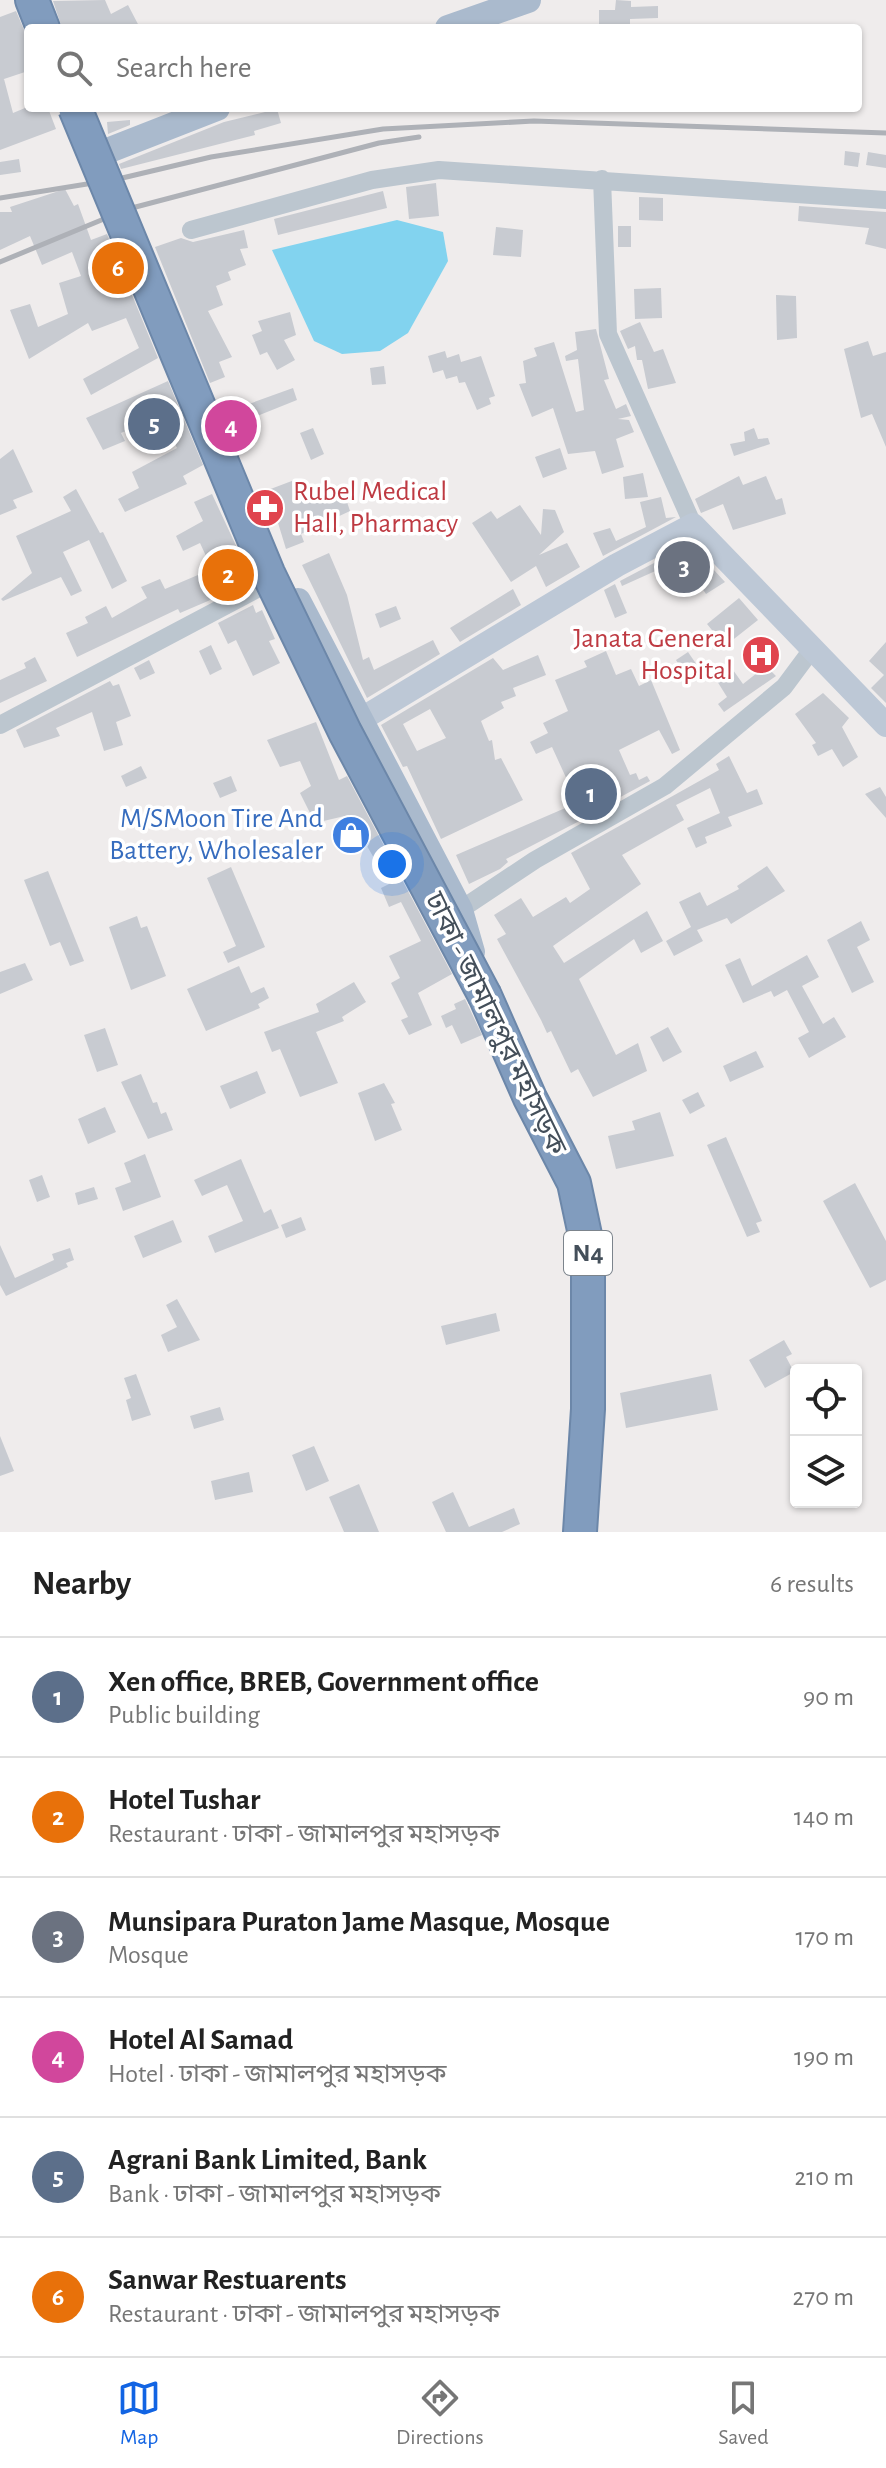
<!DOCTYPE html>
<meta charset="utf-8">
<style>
body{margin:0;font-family:"Alegreya Sans","Noto Sans Bengali",sans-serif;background:#f6f6f6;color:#222}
.controls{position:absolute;right:24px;bottom:24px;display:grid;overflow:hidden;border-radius:8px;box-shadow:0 2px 6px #0004}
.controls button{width:72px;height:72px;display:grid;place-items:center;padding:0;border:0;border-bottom:2px solid #e0e0e0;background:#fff;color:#222;font:40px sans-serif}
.you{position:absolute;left:392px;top:864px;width:28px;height:28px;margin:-20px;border:6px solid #fff;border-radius:50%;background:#1a73e8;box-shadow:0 0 0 12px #1a73e833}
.badge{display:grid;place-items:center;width:52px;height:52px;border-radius:50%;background:#1264e3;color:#fff;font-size:26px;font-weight:700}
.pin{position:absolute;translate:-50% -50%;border:4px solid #fff;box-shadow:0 2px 8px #0006}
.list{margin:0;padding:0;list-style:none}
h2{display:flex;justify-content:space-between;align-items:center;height:104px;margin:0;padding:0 32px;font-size:34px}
h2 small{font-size:26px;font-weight:400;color:#767676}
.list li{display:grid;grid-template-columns:52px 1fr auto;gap:24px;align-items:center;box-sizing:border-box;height:120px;padding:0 32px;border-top:2px solid #e0e0e0}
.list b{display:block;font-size:30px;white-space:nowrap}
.list p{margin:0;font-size:26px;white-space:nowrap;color:#767676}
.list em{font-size:26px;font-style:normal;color:#767676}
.icon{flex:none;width:44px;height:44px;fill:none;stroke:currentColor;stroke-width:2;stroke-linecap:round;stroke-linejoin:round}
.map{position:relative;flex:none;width:886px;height:1532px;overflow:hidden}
.search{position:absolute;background:#fff;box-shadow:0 2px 6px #0004;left:24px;right:24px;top:24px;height:88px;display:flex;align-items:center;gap:20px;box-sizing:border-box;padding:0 28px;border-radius:8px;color:#767676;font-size:30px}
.sheet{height:824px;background:#fff}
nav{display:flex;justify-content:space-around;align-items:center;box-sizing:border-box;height:112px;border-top:2px solid #e0e0e0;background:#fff;font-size:22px;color:#767676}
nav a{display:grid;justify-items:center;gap:4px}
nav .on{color:#1264e3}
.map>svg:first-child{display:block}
</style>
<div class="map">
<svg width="886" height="1532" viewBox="0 0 886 1532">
<rect width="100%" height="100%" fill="#efecec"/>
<path fill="#82d3ef" d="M397 220 443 232 448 261 408 333 380 351 342 354 314 341 272 250Z"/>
<path fill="#c8cbd1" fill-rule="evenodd" d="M105 0 111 14 128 5 140 28H62L53 1Z
M616 0 631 1V7L658 6V18L630 19V25L599 24V10H615Z
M16 11 28 39V71L1 80 4 79 13 113 25 108H48L56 129 0 150V17Z
M277 109 281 123 254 131 255 135 121 169 119 164 224 122Z
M130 120V125L108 134 107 122Z
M845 151 860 153 858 167 844 165Z
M868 152 886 155V168L866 165Z
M19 159 21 172 0 175V162Z
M436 183 439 216 409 219 406 187Z
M65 189 74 206 78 204 91 240 107 234 158 358 91 395 83 379 139 348 126 318 92 331 88 323 29 359 10 310 30 304 38 327 68 314 59 283 81 276 72 252 42 265 30 236 0 250V212H12L10 207Z
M383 191 387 208 278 235 274 219Z
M639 197 663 198V221L639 220Z
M799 206 886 212V249L865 244 869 228 798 221Z
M618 226H631V247H618Z
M496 227 523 230 521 257 493 255Z
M244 230 248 248 240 249 246 265 228 272 231 280 216 286 223 305 208 311 232 357 219 362 225 377 210 383 155 247 181 238 193 242Z
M661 288 662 318 635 319 634 289Z
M776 295 796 296 797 338 777 340Z
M290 312 296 335 284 340 295 360 277 370 267 352 260 355 252 335 262 331 258 321Z
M640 322 654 352 663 349 676 383 648 389 642 360H637L635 346 628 349 620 331Z
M596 329 609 379 604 380 616 409 626 404 631 416 618 419 629 420 634 432 616 439 624 467 602 474 595 451 568 454 553 408 532 417 519 384 526 383 523 361 537 356 534 348 554 342 576 412 584 410 578 359 566 361 565 356 577 350 575 332Z
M868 341 873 356 886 352V447L872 414 861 418 844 349Z
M445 351 447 358 459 354 461 362 481 356 495 396 489 398 491 404 477 410 465 382 459 383 457 376 446 379 443 370 433 373 428 356Z
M384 366 386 384 372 385 370 368Z
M168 381 203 465 183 476 187 484 125 512 118 499 139 488 132 472 177 448 160 415 121 433 125 441 103 450 86 418Z
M293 388 297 400 240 423 235 409Z
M313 428 324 454 311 460 300 433Z
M754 428 758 439 768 438 770 444 734 456 730 444 745 441 744 432Z
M560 448 567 469 543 478 535 457Z
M13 449 33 492 13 500 17 508 0 515V459Z
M643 473 648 497 625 499 623 477Z
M739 476 743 485 766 476 776 500 782 498 786 514 733 530 723 504 701 513 695 499Z
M297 479 305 501 312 498 314 503 343 490 350 511 301 534 304 542 286 549 268 490Z
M76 489 100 533 103 532 127 581 112 589 89 540 63 552 82 591 71 596 61 577 3 601 1 599 32 573 16 536 71 511 63 497Z
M212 494 239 552 234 555 246 580 208 601 180 613 178 609 77 657 66 633 88 623 85 617 106 606 112 618 147 598 141 587 160 579 165 589 212 569 200 543 183 551 176 536 203 521 194 502Z
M661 497 666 518 676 517 603 556 593 533 610 528 616 541 646 527 640 502Z
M520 505 541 535 543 509 555 510 564 532 539 555 567 543 580 567 546 587 536 566 511 582 472 523 491 511 497 519Z
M690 544 725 582 706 594 682 559 622 586 620 581Z
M329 553 347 595 363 660 369 657 374 670 433 640 440 654 367 698 302 565Z
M615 584 627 613 615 618 604 590Z
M513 589 521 605 460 642 450 628Z
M739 598 758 620 725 646 707 624Z
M253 605 256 613 262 610 275 639 269 641 280 663 253 676 236 640 228 644 218 623Z
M396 606 401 619 380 628 375 614Z
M886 642V703L871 688 884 675 869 661Z
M211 645 222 669 210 675 199 651Z
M606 651 616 675 631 669 639 686 651 680 680 750 672 754 659 730 619 750 630 775 636 773 639 780 647 776 650 781 615 800 609 790 586 802 591 815 506 859 508 862 500 869 469 884 456 855 570 806 567 799 574 795 552 747 536 754 530 742 548 733 543 723 568 711 555 680 587 667 584 661Z
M688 652 699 668 686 676 676 660Z
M538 655 546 675 513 688 516 696 501 702 504 708 481 721 489 741 492 740 495 760 501 758 523 800 441 839 407 766 403 767 381 725 493 658 503 670ZM430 709 446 738 417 751 403 724Z
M35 657 47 681 0 703V680L26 668 24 663Z
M149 660 155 673 140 680 134 668Z
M766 666 776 676 724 712 718 704 727 697 717 681 733 670 743 684Z
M110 681 113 686 119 684 131 716 116 722 123 745 104 751 92 712 56 728 60 736 24 748 16 730Z
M823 693 849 718 842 727 858 757 843 767 832 749 818 756 812 745 816 743 795 714Z
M316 722 339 780 347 776 452 974 418 993 432 1025 409 1035 401 1020 408 1017 391 983 400 978 389 956 421 941 401 902 389 907 381 888 389 884 349 815 315 823 300 793 311 786 300 761 280 767 267 740Z
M729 756 747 793 757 789 763 804 728 817 732 826 705 837 707 843 696 848 687 828 720 813 710 788 676 805 684 820 622 855 641 884 553 946 564 963 647 911 663 941 641 953 634 939 579 979 616 1055 638 1043 647 1071 593 1097 578 1069 571 1073 551 1031 547 1033 541 1020 497 939 506 934 494 915 521 898 533 917 566 897 570 903 590 889 571 853 719 770 716 764Z
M141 766 147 778 126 787 121 776Z
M231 776 237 791 220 798 213 783Z
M880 787 886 797V818L865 794Z
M767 866 785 891 731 924 727 918 697 930 703 941 674 956 666 941 691 927 679 902 700 892 707 906 739 889 737 886Z
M231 867 265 947 228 963 223 952 236 946 207 878Z
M48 871 84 961 70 966 60 942 50 946 24 880Z
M137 916 141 928 147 926 166 976 131 990 109 927Z
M861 921 870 940 857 947 874 982 852 993 827 940Z
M807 955 819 977 802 986 823 1024 834 1017 846 1037 809 1058 798 1038 809 1032 787 990 774 997 771 991 743 1003 725 965 740 958 752 986Z
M25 963 33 980 0 994V972Z
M239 966 251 993 264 987 269 998 258 1004 260 1008 206 1031 187 989Z
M354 982 366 1002 342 1017 344 1021 316 1032 338 1083 300 1097 280 1049 272 1052 264 1032 319 1012 316 1004Z
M465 999 482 1035 461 1044 452 1025 446 1028 441 1016 456 1009 454 1004Z
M668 1027 682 1052 663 1062 650 1037Z
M105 1028 118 1065 97 1072 84 1035Z
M756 1051 764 1067 730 1082 723 1066Z
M257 1071 266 1093 230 1109 220 1086Z
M141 1074 153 1103 157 1102 161 1114 166 1112 173 1130 148 1139 121 1082Z
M384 1083 395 1103 391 1104 402 1130 375 1141 358 1093Z
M698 1092 705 1106 690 1114 682 1100Z
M105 1107 116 1132 88 1144 78 1119Z
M660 1112 674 1156 616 1169 608 1136 635 1130 632 1121Z
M726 1137 762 1221 756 1223 760 1232 747 1237 707 1145Z
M145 1154 161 1197 123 1211 115 1188 131 1182 124 1163Z
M241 1159 264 1213 271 1209 279 1228 215 1253 208 1236 243 1221 227 1185 202 1196 194 1180Z
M42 1175 50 1197 37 1202 29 1180Z
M855 1183 886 1241V1280L870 1288 823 1201Z
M94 1187 98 1199 78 1205 75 1193Z
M301 1217 306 1230 286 1238 281 1225Z
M173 1220 182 1242 143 1258 134 1236Z
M0 1245 15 1278 54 1260 52 1254 70 1248 74 1260 66 1263 68 1267 6 1296 0 1285Z
M177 1299 200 1340 168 1352 161 1335 177 1327 166 1305Z
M496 1313 500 1331 446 1345 441 1326Z
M784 1340 792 1354 786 1357 794 1372 765 1388 749 1360Z
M136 1374 151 1415 132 1421 126 1400 131 1398 124 1378Z
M711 1374 718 1410 626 1428 620 1393Z
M220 1407 224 1420 194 1429 190 1416Z
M0 1436 14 1471 0 1476Z
M314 1446 329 1481 306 1491 292 1455Z
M249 1472 253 1492 215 1500 211 1481Z
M359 1484 379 1532H344L329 1497Z
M453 1492 469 1527 514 1508 520 1524 502 1532H446L432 1502Z"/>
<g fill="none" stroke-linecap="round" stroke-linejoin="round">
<g stroke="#6c87a9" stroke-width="36">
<path id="highway" d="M32 0 43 28
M485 996 530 1098 574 1183 588 1249V1409L580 1532"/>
</g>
<path stroke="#bcc6cf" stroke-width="18" d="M602 179 608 334 693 525
M191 230 372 180 439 170 886 200
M0 725 278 578
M460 910 535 860 665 786 784 687 813 648"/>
<path stroke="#bdc8d6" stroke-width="24" d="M360 720 617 565 693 525 886 725"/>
<path stroke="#aabacd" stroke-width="26" d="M448 28 528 0
M107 151 217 108
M298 601 460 910 472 952"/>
<use href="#highway" stroke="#819cbe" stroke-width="32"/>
<path stroke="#aeb1b7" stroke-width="5" d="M0 198 118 179 211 157 383 129 534 121 886 133
M0 262 128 209 379 143 419 137"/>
<g stroke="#6c87a9" stroke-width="36" stroke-linecap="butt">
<path id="highway-bridge" d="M75 108 268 573 345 732 485 996"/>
</g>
<use href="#highway-bridge" stroke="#819cbe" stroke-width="32"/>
</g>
<defs>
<g id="pharmacy-disc" transform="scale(2)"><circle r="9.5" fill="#e0444e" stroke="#fff"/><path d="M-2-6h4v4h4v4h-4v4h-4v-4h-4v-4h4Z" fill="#fff"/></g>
<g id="hospital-disc" transform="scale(2)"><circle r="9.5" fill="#e0444e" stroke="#fff"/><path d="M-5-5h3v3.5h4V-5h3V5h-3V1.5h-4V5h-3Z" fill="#fff"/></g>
<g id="shop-disc" transform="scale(2)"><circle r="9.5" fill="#3f7fe0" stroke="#fff"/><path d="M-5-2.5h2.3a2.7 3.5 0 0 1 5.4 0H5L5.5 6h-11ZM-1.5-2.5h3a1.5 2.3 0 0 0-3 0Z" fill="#fff"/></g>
</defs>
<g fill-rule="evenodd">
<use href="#pharmacy-disc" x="265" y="508"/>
<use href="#hospital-disc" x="761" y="655"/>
<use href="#shop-disc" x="351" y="835"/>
</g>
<g text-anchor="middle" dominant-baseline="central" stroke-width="7" stroke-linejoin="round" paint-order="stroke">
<rect fill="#fff" stroke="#7c848c" stroke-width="2" x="564" y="1231" width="48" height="44" rx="6"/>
<g font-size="26" font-weight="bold" fill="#444f5a">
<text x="588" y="1253">N4</text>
</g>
<g font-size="28" fill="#be3a42" stroke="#fff" text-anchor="start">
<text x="293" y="492">Rubel Medical<tspan x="293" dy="32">Hall, Pharmacy</tspan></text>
<text x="733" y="639" text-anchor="end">Janata General<tspan x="733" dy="32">Hospital</tspan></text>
</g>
<g font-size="28" fill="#366cbe" stroke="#fff" text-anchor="end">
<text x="323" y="819">M/SMoon Tire And<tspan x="323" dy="32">Battery, Wholesaler</tspan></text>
</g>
<g font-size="28" fill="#444f5a" stroke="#fff">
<text transform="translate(495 1024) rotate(64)">ঢাকা - জামালপুর মহাসড়ক</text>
</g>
</g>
</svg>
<div class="controls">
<button><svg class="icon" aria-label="locate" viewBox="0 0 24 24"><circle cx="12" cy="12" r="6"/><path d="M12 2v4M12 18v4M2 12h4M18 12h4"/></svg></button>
<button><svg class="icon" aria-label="layers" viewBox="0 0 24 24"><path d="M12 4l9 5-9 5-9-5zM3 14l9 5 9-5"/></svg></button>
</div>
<div class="you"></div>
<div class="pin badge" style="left:591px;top:794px;background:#5c6f8a">1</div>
<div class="pin badge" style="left:228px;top:575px;background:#e8710a">2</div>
<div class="pin badge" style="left:684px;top:567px;background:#6b7280">3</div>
<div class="pin badge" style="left:231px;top:426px;background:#d1479c">4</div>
<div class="pin badge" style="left:154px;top:424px;background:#5c6f8a">5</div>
<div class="pin badge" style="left:118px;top:268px;background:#e8710a">6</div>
<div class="search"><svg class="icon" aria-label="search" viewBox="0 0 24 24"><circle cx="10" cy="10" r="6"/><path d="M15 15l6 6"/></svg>Search here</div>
</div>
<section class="sheet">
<h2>Nearby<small>6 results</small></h2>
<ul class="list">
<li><span class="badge" style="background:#5c6f8a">1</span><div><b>Xen office, BREB, Government office</b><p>Public building</p></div><em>90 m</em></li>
<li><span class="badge" style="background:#e8710a">2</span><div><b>Hotel Tushar</b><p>Restaurant · ঢাকা - জামালপুর মহাসড়ক</p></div><em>140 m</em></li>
<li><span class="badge" style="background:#6b7280">3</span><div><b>Munsipara Puraton Jame Masque, Mosque</b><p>Mosque</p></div><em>170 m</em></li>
<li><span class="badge" style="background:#d1479c">4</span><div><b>Hotel Al Samad</b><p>Hotel · ঢাকা - জামালপুর মহাসড়ক</p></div><em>190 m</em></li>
<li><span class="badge" style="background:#5c6f8a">5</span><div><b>Agrani Bank Limited, Bank</b><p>Bank · ঢাকা - জামালপুর মহাসড়ক</p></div><em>210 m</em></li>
<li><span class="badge" style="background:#e8710a">6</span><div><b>Sanwar Restuarents</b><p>Restaurant · ঢাকা - জামালপুর মহাসড়ক</p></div><em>270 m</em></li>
</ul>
</section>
<nav>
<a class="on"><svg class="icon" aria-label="map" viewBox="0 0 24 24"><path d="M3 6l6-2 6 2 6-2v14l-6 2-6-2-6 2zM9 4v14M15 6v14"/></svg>Map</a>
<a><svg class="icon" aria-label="directions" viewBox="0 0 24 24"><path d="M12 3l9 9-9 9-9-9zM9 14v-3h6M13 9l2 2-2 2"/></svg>Directions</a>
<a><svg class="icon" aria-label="saved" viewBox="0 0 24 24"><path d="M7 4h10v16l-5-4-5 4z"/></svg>Saved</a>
</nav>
